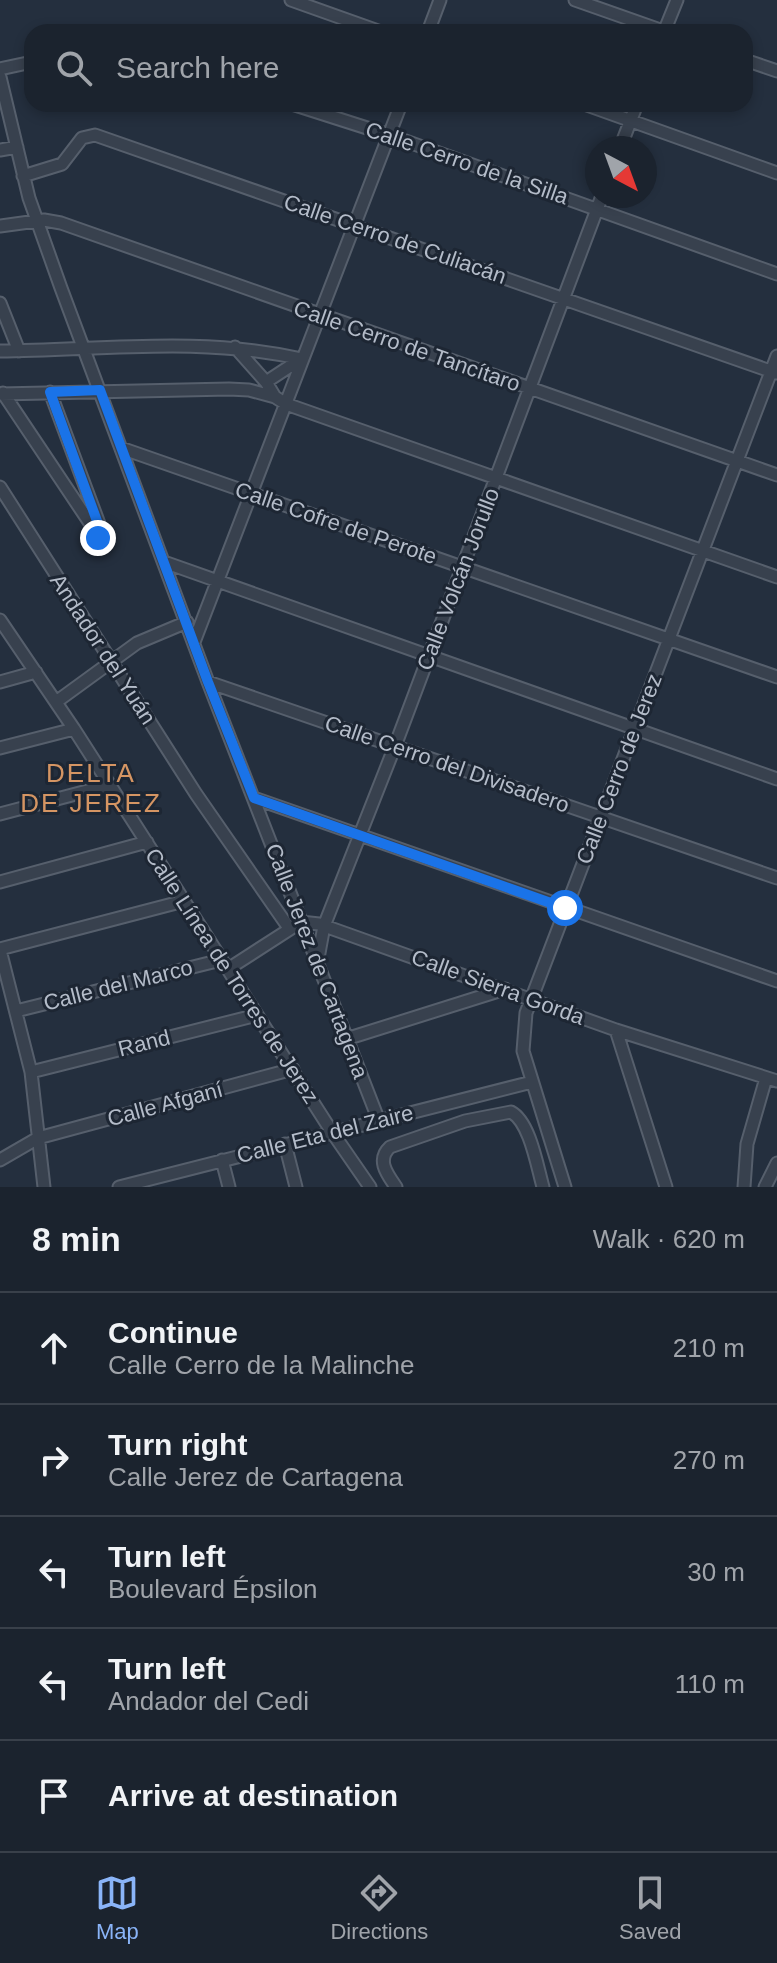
<!DOCTYPE html>
<meta charset="utf-8">
<style>
body{margin:0;font-family:Helvetica,sans-serif;background:#242b36;color:#f1f3f6}
.compass{position:absolute;left:585px;top:136px;width:72px;height:72px;border-radius:50%;background:#1b232e;box-shadow:0 4px 12px #0003;rotate:139deg}
.stop{position:absolute;width:24px;height:24px;margin:-18px;border:6px solid #1a73e8;border-radius:50%;background:#fff}
.stop.end{background:#1a73e8;border-color:#fff;box-shadow:0 2px 8px #0008}
.list{margin:0;padding:0;list-style:none}
h2{display:flex;justify-content:space-between;align-items:center;height:104px;margin:0;padding:0 32px;font-size:34px}
h2 small{font-size:26px;font-weight:400;color:#a0a4aa}
.list li{display:grid;grid-template-columns:52px 1fr auto;gap:24px;align-items:center;box-sizing:border-box;height:112px;padding:0 32px;border-top:2px solid #39404a}
.list b{display:block;font-size:30px;white-space:nowrap}
.list p{margin:0;font-size:26px;white-space:nowrap;color:#a0a4aa}
.list em{font-size:26px;font-style:normal;color:#a0a4aa}
.icon{flex:none;width:44px;height:44px;fill:none;stroke:currentColor;stroke-width:2;stroke-linecap:round;stroke-linejoin:round}
.map{position:relative;flex:none;width:777px;height:1187px;overflow:hidden}
.search{position:absolute;background:#1b232e;box-shadow:0 4px 12px #0003;left:24px;right:24px;top:24px;height:88px;display:flex;align-items:center;gap:20px;box-sizing:border-box;padding:0 28px;border-radius:24px;color:#a0a4aa;font-size:30px}
.sheet{height:664px;background:#1b232e}
nav{display:flex;justify-content:space-around;align-items:center;box-sizing:border-box;height:112px;border-top:2px solid #39404a;background:#1b232e;font-size:22px;color:#a0a4aa}
nav a{display:grid;justify-items:center;gap:4px}
nav .on{color:#8ab4f8}
.map>svg:first-child{display:block}
</style>
<div class="map">
<svg width="777" height="1187" viewBox="0 0 777 1187">
<rect width="100%" height="100%" fill="#242f3e"/>
<g fill="none" stroke-linecap="round" stroke-linejoin="round">
<g stroke="#565f6c" stroke-width="15">
<path id="minor" d="M291 0 381 32
M575 0 666 32
M428 32 440 0
M664 32 677 0
M745 60 777 71
M0 69 32 62
M0 77 29 198 61 288 208 682 379 1121
M292 104 389 135 777 274
M584 104 777 173
M620 148 637 104
M0 150 17 147
M23 176 62 164 82 138 95 135 776 373
M0 226 44 220 61 223 777 475
M0 303 19 351
M235 347 266 382 275 397
M0 351C102 350 201 336 302 359
M266 382 301 359
M3 393 104 544V537L50 392
M0 394 229 389 249 390 275 397 286 404 777 577
M121 448 777 677
M0 487 196 794 289 928
M164 562 777 779
M0 620 74 729 332 1132 370 1187
M194 642 401 104
M0 682 36 672
M208 682 777 878
M56 702 137 643 187 622
M0 748 74 729
M254 798 777 981
M0 814 110 785
M0 882 147 842
M0 949 184 901
M0 950 31 1072 44 1187
M317 964 324 926 395 746 602 196
M228 969 301 922 319 924 616 1030 777 1081
M16 1011 221 960
M616 1030 666 1187
M346 1039 505 989
M31 1072 257 1015
M285 1144 296 1187
M0 1160 38 1138 293 1069
M222 1160 229 1187
M119 1187 532 1082
M396 1187C387 1174 376 1160 390 1147L465 1121 511 1112C530 1122 537 1166 543 1187
M565 1187 523 1051 526 1013 777 356
M744 1187 747 1144 766 1078
M765 1187 777 1163"/>
</g>
<use href="#minor" stroke="#38414e" stroke-width="11"/>
</g>
<g fill="none" stroke-linecap="round" stroke-linejoin="round">
<path stroke="#1a73e8" stroke-width="10" d="M98 538 103 544 105 543 50 392 100 390 208 682 254 798 565 908"/>
</g>
<g text-anchor="middle" dominant-baseline="central" stroke-width="6" stroke-linejoin="round" paint-order="stroke">
<g font-size="22" fill="#b4bcc9" stroke="#1d2633">
<text transform="translate(467 163) rotate(19)">Calle Cerro de la Silla</text>
<text transform="translate(395 239) rotate(19)">Calle Cerro de Culiacán</text>
<text transform="translate(407 346) rotate(19)">Calle Cerro de Tancítaro</text>
<text transform="translate(336 523) rotate(19)">Calle Cofre de Perote</text>
<text transform="translate(458 579) rotate(-69)">Calle Volcán Jorullo</text>
<text transform="translate(103 649) rotate(57)">Andador del Yuán</text>
<text transform="translate(447 764) rotate(19)">Calle Cerro del Divisadero</text>
<text transform="translate(619 769) rotate(-69)">Calle Cerro de Jerez</text>
<text transform="translate(317 961) rotate(69)">Calle Jerez de Cartagena</text>
<text transform="translate(232 976) rotate(57)">Calle Línea de Torres de Jerez</text>
<text transform="translate(118 985) rotate(-14)">Calle del Marco</text>
<text transform="translate(498 987) rotate(20)">Calle Sierra Gorda</text>
<text transform="translate(144 1043) rotate(-14)">Rand</text>
<text transform="translate(165 1104) rotate(-15)">Calle Afganí</text>
<text transform="translate(325 1134) rotate(-14)">Calle Eta del Zaire</text>
</g>
<g font-size="26" letter-spacing="2" fill="#d59563" stroke="#1d2633">
<text x="91" y="773">DELTA<tspan x="91" dy="30">DE JEREZ</tspan></text>
</g>
</g>
</svg>
<svg class="compass" viewBox="-18 -18 36 36"><path d="M0-13l5 13h-10z" fill="#e53935"/><path d="M0 13l5-13h-10z" fill="#a0a4aa"/></svg>
<div class="stop" style="left:565px;top:908px"></div>
<div class="stop end" style="left:98px;top:538px"></div>
<div class="search"><svg class="icon" aria-label="search" viewBox="0 0 24 24"><circle cx="10" cy="10" r="6"/><path d="M15 15l6 6"/></svg>Search here</div>
</div>
<section class="sheet">
<h2>8 min<small>Walk · 620 m</small></h2>
<ul class="list">
<li><svg class="icon" aria-label="ahead" viewBox="0 0 24 24"><path d="M12 20V5M6 11l6-6 6 6"/></svg><div><b>Continue</b><p>Calle Cerro de la Malinche</p></div><em>210 m</em></li>
<li><svg class="icon" aria-label="right" viewBox="0 0 24 24"><path d="M7 20v-9h11M14 6l5 5-5 5"/></svg><div><b>Turn right</b><p>Calle Jerez de Cartagena</p></div><em>270 m</em></li>
<li><svg class="icon" aria-label="left" viewBox="0 0 24 24"><path d="M17 20v-9H6M10 6l-5 5 5 5"/></svg><div><b>Turn left</b><p>Boulevard Épsilon</p></div><em>30 m</em></li>
<li><svg class="icon" aria-label="left" viewBox="0 0 24 24"><path d="M17 20v-9H6M10 6l-5 5 5 5"/></svg><div><b>Turn left</b><p>Andador del Cedi</p></div><em>110 m</em></li>
<li><svg class="icon" aria-label="arrive" viewBox="0 0 24 24"><path d="M6 21V4h12l-3 4 3 4H6"/></svg><div><b>Arrive at destination</b></div></li>
</ul>
</section>
<nav>
<a class="on"><svg class="icon" aria-label="map" viewBox="0 0 24 24"><path d="M3 6l6-2 6 2 6-2v14l-6 2-6-2-6 2zM9 4v14M15 6v14"/></svg>Map</a>
<a><svg class="icon" aria-label="directions" viewBox="0 0 24 24"><path d="M12 3l9 9-9 9-9-9zM9 14v-3h6M13 9l2 2-2 2"/></svg>Directions</a>
<a><svg class="icon" aria-label="saved" viewBox="0 0 24 24"><path d="M7 4h10v16l-5-4-5 4z"/></svg>Saved</a>
</nav>
